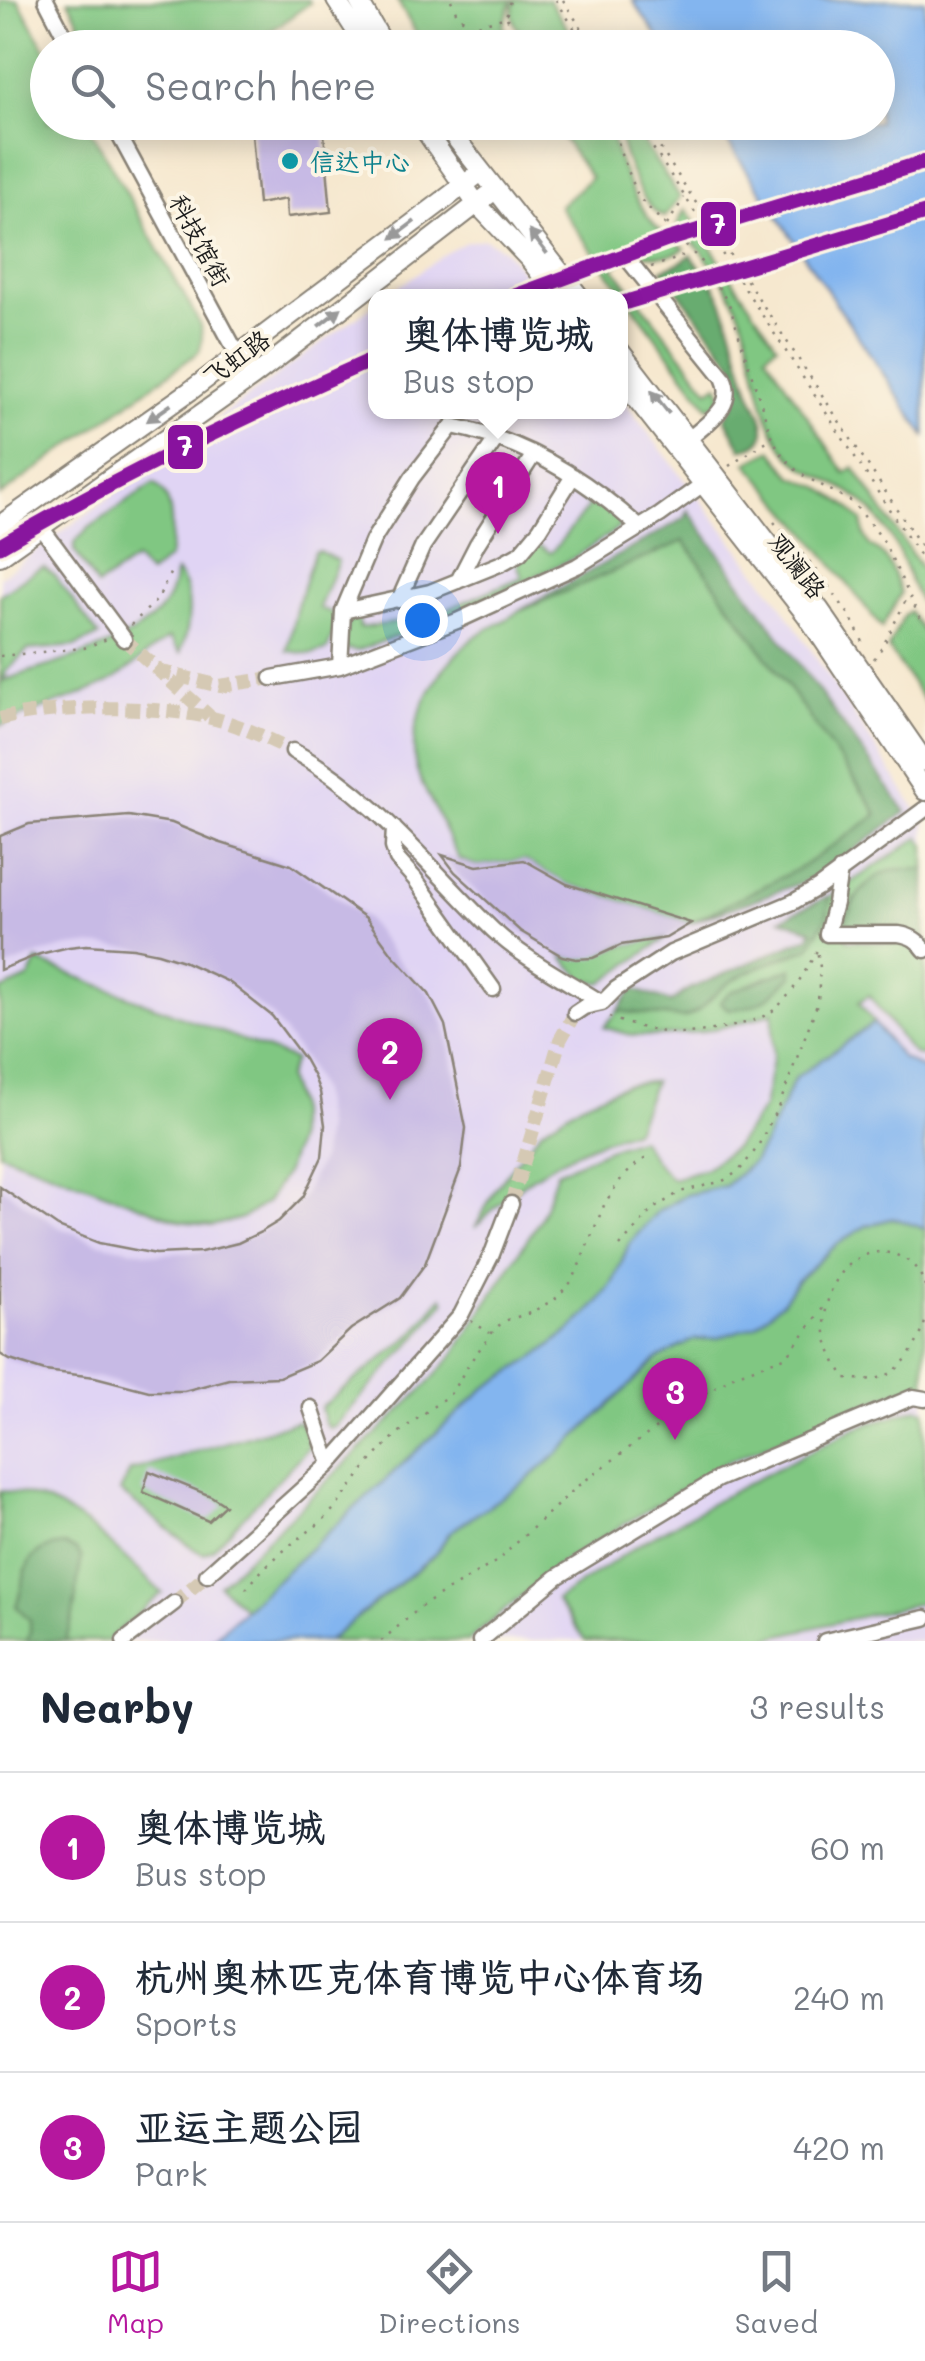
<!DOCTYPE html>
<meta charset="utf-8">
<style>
body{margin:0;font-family:Mali,"LXGW WenKai TC",sans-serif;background:#f6f6f7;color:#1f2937}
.you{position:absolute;left:422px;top:620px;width:35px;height:35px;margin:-25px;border:8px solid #fff;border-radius:50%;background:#1a73e8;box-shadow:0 0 0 15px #1a73e833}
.badge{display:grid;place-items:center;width:65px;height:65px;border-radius:50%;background:#b5179e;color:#fff;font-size:32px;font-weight:700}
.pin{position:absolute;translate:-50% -82px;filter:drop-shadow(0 2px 5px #0008)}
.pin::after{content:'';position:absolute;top:52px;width:35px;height:30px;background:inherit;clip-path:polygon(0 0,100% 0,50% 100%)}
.popup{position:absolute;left:368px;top:289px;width:260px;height:130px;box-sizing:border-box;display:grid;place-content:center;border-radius:20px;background:#fff;filter:drop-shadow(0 2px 8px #0005);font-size:32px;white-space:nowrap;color:#747a83}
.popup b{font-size:38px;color:#1f2937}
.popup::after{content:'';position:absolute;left:50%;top:100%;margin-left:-20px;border:20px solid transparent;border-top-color:#fff}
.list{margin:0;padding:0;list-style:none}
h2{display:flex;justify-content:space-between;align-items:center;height:130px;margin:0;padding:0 40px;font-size:42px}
h2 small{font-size:32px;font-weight:400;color:#747a83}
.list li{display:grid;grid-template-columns:65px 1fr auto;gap:30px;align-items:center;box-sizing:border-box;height:150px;padding:0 40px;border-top:2px solid #e0e1e3}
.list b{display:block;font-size:38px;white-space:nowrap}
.list p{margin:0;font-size:32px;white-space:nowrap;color:#747a83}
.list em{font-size:32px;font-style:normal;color:#747a83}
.icon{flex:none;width:55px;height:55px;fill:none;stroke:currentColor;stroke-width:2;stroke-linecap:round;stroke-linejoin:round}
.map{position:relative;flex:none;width:925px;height:1641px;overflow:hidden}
.search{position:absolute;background:#fff;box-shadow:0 5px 25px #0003;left:30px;right:30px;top:30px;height:110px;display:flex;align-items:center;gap:25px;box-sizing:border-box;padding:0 35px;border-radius:55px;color:#747a83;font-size:38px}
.sheet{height:580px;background:#fff}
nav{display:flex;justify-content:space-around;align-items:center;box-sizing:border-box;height:140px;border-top:2px solid #e0e1e3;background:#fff;font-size:28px;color:#747a83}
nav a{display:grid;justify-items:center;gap:5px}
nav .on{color:#b5179e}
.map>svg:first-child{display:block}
</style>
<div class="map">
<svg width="925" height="1641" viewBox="0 0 925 1641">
<rect width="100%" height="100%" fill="#fcf5e5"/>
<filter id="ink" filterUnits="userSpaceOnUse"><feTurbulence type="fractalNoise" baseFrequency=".01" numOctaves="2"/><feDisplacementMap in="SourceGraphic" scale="20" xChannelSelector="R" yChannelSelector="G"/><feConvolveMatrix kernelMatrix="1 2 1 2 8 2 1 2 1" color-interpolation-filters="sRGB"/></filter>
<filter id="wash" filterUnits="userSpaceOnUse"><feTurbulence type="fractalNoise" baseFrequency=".0048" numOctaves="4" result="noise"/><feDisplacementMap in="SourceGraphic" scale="40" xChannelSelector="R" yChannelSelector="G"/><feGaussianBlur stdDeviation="2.25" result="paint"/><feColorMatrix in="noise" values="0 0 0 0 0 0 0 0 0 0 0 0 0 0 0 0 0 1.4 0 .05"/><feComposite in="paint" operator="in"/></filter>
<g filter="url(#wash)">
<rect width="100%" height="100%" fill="#f6e8cf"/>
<path fill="#e0d4f4" d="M484 239 505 250 541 296H386L443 255 466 242Z
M375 304 376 412H620L621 398 776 597 925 823V1641H0V577Z"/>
<path fill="#80c782" stroke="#4e724f" stroke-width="2.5" d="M0 0H18L47 52 48 122 87 123 191 307C200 323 206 334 199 352L0 496Z
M68 0H308L310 3 249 47H242L237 37 224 47 93 48Z
M397 0H512L503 27 521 47H424Z
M515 0H549L580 47H535C519 32 507 23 515 0Z
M578 123H609C615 159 636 211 665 235 671 240 679 244 685 248 671 259 653 257 636 252L613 267 709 390 718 384 722 393 719 403 708 407 559 206 591 178 562 137Z
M617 123H630L680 197 665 217C640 210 620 148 617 123Z
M685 209 777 345 766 354 845 473 854 467 925 574V611C915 596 910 579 903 562 896 543 880 519 866 505 841 480 799 475 780 443 760 410 757 369 747 333 735 290 707 256 677 225Z
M772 450 792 476 820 487 849 507 862 521 864 534 870 546C889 554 893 574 901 593L882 628 806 531 747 463Z
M154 483C176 497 172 535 169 558L149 574 135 560 97 586 74 550 75 542 89 528Z
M577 488 620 522 618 529 572 559 456 614 357 651 346 649 344 639 350 619 358 615 360 628 411 620 410 605 426 600 432 616 522 577 517 563 537 544 551 553 589 506 573 493Z
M684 540 872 805 877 816 802 867 691 923 567 884 524 860 477 866 459 859C450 844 443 827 436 811 428 795 417 778 415 761 408 715 438 669 471 640 485 628 503 624 517 612Z
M319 551 338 561 319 608 340 616 327 650 311 654 287 651 297 606 314 552Z
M44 567 54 575 99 636 76 646 28 650 5 672 6 676 0 679V595L36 570Z
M176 572C195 592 190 629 180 653L169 638C148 650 133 669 111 681 76 700 36 708 0 726V682C48 663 139 647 166 602 171 593 173 582 176 572Z
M909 611 925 636V702L888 648 904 615Z
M920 837 925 846V869L892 870 853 900 843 928 847 940 911 945 925 963V1056L916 1055 909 1049 869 995 859 1002 874 1023 795 1078 765 1142 753 1162 725 1186 686 1195 629 1244 613 1282 596 1305 570 1331 538 1355 483 1390 245 1609 219 1585 421 1391 452 1357 541 1218 557 1172 608 1149 640 1138 655 1161 672 1179 706 1168 735 1147 763 1108 773 1056V1012C736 1026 673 1040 634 1035 624 1034 613 1030 604 1027L618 1011 683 1018C703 1012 711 995 727 984 752 967 782 959 809 948L831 895Z
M666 938 602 983 583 979 562 956C593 963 598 951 625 945 638 942 652 940 666 938Z
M37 961 294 1060 287 1078 296 1106V1140L286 1172 267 1202 243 1218 211 1226 181 1221 0 1153V991L29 978Z
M648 1082H654L635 1130C571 1149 520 1178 475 1228L496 1188 541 1130 582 1103 625 1085Z
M894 1218 925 1229V1391L903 1389 726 1462 561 1563 468 1641H328L435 1555 450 1532 523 1483 559 1453 656 1360 693 1340 718 1338 781 1303 797 1281 836 1245 866 1226Z
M442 1297 445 1301 420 1333 335 1426 329 1428 324 1422 321 1407 413 1334Z
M918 1408 925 1410V1602L755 1641H585L556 1600 641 1543 730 1493 855 1428Z
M298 1421 305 1430 309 1447 213 1549 203 1554 194 1549 120 1492 130 1471Z
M0 1491C69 1494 115 1549 162 1593L107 1641H0Z"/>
<path fill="#68ac70" stroke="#426446" stroke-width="2.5" d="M691 255C700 268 712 280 719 294 734 326 739 361 751 393 755 404 765 419 764 431 764 443 753 447 742 449L725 418C737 402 739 390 728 373L736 367 662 270 679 263Z
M688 510 906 812 818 877 692 922 802 867 877 815 872 805 684 541 517 612 685 518Z
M925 869V944L843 928C852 902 863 878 893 870 902 868 915 870 925 869Z
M831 895 826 919 809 948C782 958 752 967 727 984 711 995 703 1012 683 1018L618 1011 633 989 671 1002 689 989 809 937 813 930 781 919Z
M792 968V976C771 997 758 1009 728 1009L720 1002 730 992Z
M64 1545 76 1550 82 1558C75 1586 77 1614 65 1641H27L30 1632V1620L16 1606C28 1574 20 1549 64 1545Z"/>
<path fill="#83b5ef" stroke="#506886" stroke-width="2.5" d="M632 0H925V436L715 123 878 122V48L665 47Z
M874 1023 902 1058 925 1070V1229L894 1218 866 1226 836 1245 797 1281 781 1303 756 1325 718 1338 693 1340 656 1360 559 1453 523 1483 450 1532 435 1554 328 1641H210L483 1390 538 1355 570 1331 596 1305 613 1282 629 1244 658 1211 686 1195 725 1186 753 1162 765 1142 795 1078Z"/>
<g id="blocks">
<path fill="#c7bae5" d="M251 122H323L331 212 287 217 286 199 258 204Z
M129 816 172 823 218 842 291 865 366 918 393 955 429 994 445 1025 466 1128 461 1168 425 1264 400 1298 351 1329 317 1361 279 1377 229 1379 184 1391H149L95 1377 45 1371 10 1360 0 1354V1187L58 1227 99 1243 156 1254 201 1252 238 1243 261 1232 279 1221 303 1197 322 1157 325 1125 320 1092 314 1077 304 1059 272 1016 229 982 183 961 158 953 133 948 86 945 69 947 40 954 0 970V836L29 824Z
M442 855 477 866 524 860 567 884 691 923 666 938 621 945 593 958 576 959 562 956 520 931 455 872Z
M149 1471 211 1496 225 1505 208 1521 143 1492Z"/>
</g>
</g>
<g filter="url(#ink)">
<use href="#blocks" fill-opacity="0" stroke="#898276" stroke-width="2.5"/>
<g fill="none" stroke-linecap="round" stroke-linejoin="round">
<path stroke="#d5c9b4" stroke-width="14" stroke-dasharray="14 7" stroke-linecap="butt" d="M124 639 209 716
M158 671 220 686 272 678
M0 719C54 705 152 705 207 717 234 722 269 739 293 751
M511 1204 560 1040 575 1013
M174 1603 207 1575"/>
<g stroke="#898276" stroke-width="19">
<path id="minor" d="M46 0 71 48
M112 122 238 355 253 377
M630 262 723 377C737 406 708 422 689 439
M41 527 124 639
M458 581 477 544 534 454
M399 600 423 546 496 439
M343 611 430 592 502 563 520 553 540 529 573 476
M340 666 343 611 373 540 412 478 452 426C523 440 587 480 639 527
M272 678 340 666 457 621 577 566 660 515 703 484
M293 751C374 795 428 867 493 930 524 959 566 980 602 1003
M394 828 393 847 397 859 415 879 493 989
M840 870 835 903 827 934H899C911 936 918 940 925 950
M575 1013 584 1007 602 1003 616 989 671 953 793 902 819 887 925 809
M311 1408 330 1464
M207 1575 330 1464 461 1315 492 1254 511 1204
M124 1641 174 1603
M480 1641 557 1577 718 1479 913 1397 925 1399
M825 1641 925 1618"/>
</g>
<g stroke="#898276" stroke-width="22">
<path id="major" d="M336 0 367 48
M358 0 386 48
M419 122 476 203 529 259 558 296
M443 122 579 296
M620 351 820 610 925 762
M620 378 807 616 925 791
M0 525 190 391 481 172
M0 556 253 377 495 190"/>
</g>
<path stroke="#898276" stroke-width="2.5" stroke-dasharray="2.5 8" stroke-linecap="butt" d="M451 0 457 14 471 27 506 17 510 0
M556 0 587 48
M563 0 594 48
M507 18 516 36 527 48
M614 122 620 151 639 198 702 262 729 304 772 438 783 456 799 473 852 502 869 522 883 540 919 616 925 624
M636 122 925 564
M643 122 925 552
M558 132 569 122
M667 225 684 198
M651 267 679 258 689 251
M729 466 770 439
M774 522 815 568 850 616 866 648
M131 625 158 599 173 567
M0 656 84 648 107 639
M874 659 883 646 908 596
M609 1017C632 1026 660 1034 685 1033 708 1032 758 1024 775 1009 795 991 808 967 820 945
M620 1246 653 1209 680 1192 723 1181 739 1171 757 1148 780 1103 818 1002 820 967 817 950
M925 1287C922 1274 914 1263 901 1257 866 1240 834 1270 827 1304 821 1330 830 1358 846 1378 877 1382 893 1379 911 1352 917 1342 923 1333 925 1321
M471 1321 490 1333
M246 1589 264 1568 289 1546 321 1522 336 1507 369 1463 397 1434 451 1393 473 1358 495 1329 504 1321 530 1313 555 1299 573 1280 605 1203 621 1179 638 1163 651 1155
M381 1641 422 1606 497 1561 579 1485 694 1400 735 1375 787 1356 826 1304"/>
<use href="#minor" stroke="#fff" stroke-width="14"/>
<use href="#major" stroke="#fff" stroke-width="18"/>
<g stroke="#fcf5e5" stroke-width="22">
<path id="metro-1" d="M515 296 667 240 925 162
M620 304 925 213
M0 546C121 475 247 415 376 358"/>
</g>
<use href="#metro-1" stroke="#88129e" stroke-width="15"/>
</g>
<defs><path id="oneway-solid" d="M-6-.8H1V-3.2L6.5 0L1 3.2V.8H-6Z" transform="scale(2.5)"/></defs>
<g fill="#999">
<use href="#oneway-solid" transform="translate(403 230) rotate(143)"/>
<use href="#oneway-solid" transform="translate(538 242) rotate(-128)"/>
<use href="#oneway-solid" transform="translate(330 317) rotate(-38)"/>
<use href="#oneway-solid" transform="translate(660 402) rotate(-128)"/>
<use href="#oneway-solid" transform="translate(159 413) rotate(145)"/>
</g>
</g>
<circle fill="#0f9aa8" stroke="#fcf5e5" stroke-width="4" cx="290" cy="161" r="10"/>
<g text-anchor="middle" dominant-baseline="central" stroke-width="8" stroke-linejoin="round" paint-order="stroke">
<g font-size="25" fill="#0d838f" stroke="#fcf5e5" text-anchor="start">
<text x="310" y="161">信达中心</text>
</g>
<g font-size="25" fill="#1c1c1c" stroke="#fcf5e5">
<text transform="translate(201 240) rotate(62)">科技馆街</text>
<text transform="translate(236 357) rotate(-36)">飞虹路</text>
<text transform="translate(798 565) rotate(52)">观澜路</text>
</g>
</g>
<g stroke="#fcf5e5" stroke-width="4">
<rect x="699" y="200" width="39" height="48" rx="10" fill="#88129e"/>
<rect x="166" y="423" width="39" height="48" rx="10" fill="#88129e"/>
</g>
<g font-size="28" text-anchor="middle" font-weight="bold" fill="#fff">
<text x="718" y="234">7</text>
<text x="185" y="456">7</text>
</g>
</svg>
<div class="you"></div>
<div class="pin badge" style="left:498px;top:534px">1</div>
<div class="popup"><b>奥体博览城</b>Bus stop</div>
<div class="pin badge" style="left:390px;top:1100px">2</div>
<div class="pin badge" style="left:675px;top:1440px">3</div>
<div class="search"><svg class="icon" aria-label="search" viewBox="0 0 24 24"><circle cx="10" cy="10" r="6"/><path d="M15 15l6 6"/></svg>Search here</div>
</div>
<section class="sheet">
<h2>Nearby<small>3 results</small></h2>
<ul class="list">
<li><span class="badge">1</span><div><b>奥体博览城</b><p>Bus stop</p></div><em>60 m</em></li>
<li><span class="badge">2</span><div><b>杭州奥林匹克体育博览中心体育场</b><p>Sports</p></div><em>240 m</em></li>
<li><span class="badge">3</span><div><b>亚运主题公园</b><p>Park</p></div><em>420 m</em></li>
</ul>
</section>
<nav>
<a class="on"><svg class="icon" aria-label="map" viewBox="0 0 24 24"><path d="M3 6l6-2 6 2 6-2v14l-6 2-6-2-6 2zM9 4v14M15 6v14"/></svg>Map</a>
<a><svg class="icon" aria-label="directions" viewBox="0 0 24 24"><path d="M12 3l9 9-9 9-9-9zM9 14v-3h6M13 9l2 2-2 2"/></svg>Directions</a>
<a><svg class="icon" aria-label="saved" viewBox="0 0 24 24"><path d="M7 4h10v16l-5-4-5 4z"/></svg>Saved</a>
</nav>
